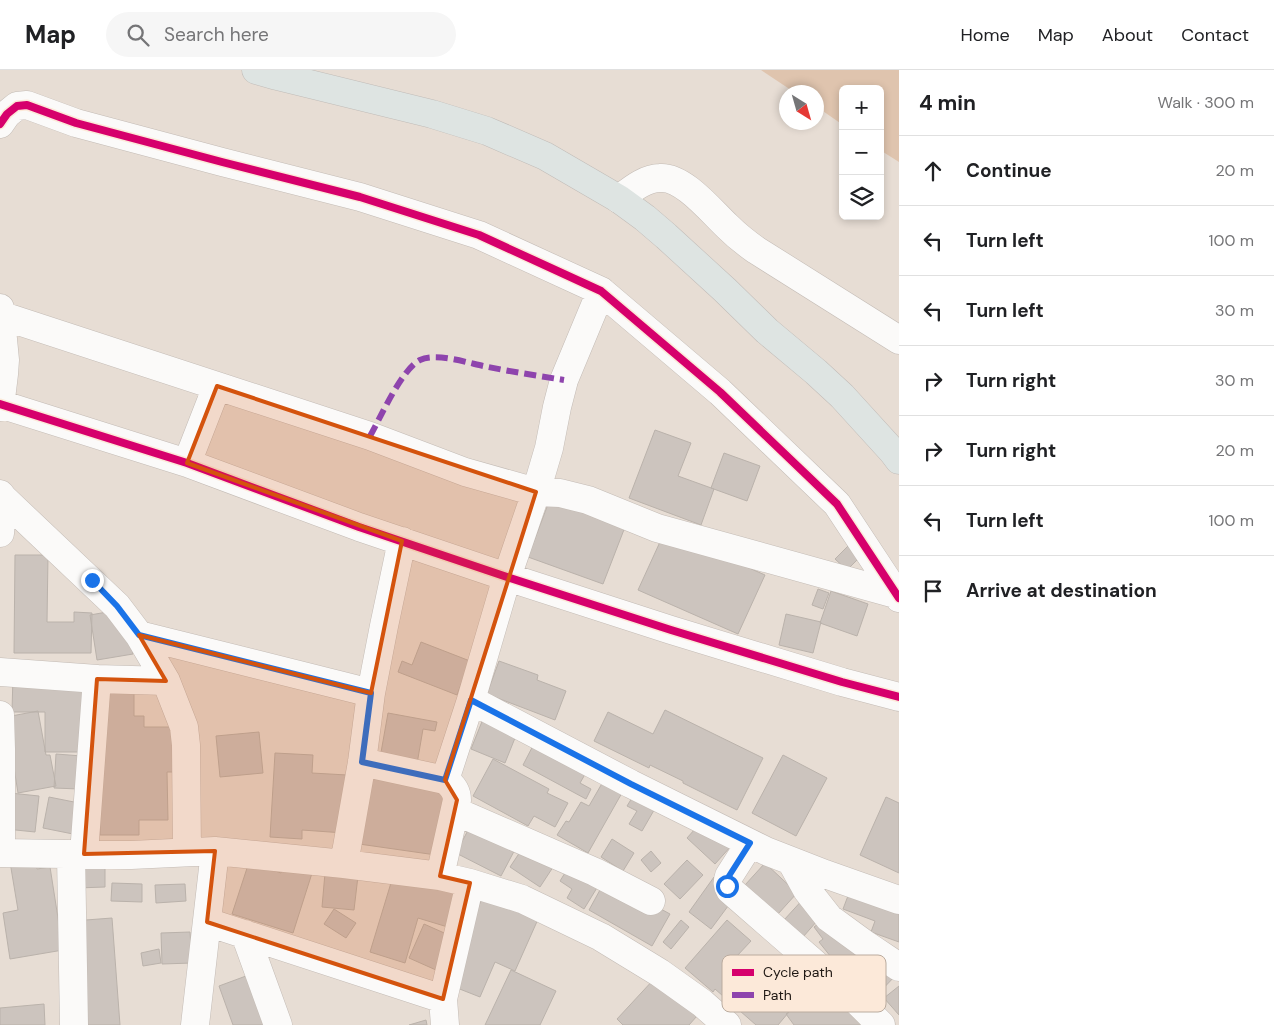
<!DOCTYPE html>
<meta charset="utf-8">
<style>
body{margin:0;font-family:"DM Sans",sans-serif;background:#f6f6f6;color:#202124}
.controls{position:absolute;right:15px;top:15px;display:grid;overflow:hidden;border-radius:8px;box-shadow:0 2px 8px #0003}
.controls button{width:45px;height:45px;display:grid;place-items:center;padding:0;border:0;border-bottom:1px solid #e0e0e0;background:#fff;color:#202124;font:25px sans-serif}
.compass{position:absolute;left:779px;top:15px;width:45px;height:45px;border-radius:50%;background:#fff;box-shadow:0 2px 8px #0003;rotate:143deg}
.stop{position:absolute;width:15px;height:15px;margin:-11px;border:4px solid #1a73e8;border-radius:50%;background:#fff}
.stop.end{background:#1a73e8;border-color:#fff;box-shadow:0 1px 5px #0008}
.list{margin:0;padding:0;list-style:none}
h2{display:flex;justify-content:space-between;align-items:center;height:65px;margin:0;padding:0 20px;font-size:21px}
h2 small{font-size:16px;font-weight:400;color:#757577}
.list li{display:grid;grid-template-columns:32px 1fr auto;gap:15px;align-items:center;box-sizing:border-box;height:70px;padding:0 20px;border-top:1px solid #e0e0e0}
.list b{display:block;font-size:19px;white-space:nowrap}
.list em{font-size:16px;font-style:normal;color:#757577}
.icon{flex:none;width:28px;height:28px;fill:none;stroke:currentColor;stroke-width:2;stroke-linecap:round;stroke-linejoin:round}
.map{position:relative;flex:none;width:899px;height:955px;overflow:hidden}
header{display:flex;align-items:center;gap:30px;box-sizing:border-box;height:70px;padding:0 25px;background:#fff;border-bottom:1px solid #e0e0e0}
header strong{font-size:24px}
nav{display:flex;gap:28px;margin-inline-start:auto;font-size:18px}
.search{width:350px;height:45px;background:#f6f6f6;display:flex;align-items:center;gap:12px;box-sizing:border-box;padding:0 18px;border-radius:28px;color:#757577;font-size:19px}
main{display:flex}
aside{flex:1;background:#fff}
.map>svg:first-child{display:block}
</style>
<header>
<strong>Map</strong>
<div class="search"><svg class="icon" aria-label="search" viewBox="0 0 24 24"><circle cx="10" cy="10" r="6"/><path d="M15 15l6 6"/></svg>Search here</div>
<nav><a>Home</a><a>Map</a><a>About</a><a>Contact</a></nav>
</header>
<main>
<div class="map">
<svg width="899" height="955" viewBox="0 0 899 955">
<rect width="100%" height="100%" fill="#e7ddd4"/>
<path fill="#dfc4ae" d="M761 0H899V92L880 80V19H843V55L817 37 816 22H794Z"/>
<path fill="#ccc4be" stroke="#bab2ab" d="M655 360 691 373 678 406 714 419 701 455 629 428Z
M724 383 760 396 747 431 711 418Z
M550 429 625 457 603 514 528 487Z
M665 461 765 505 738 564 638 520Z
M851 473 863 484 847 500 835 489Z
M15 485H48L47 552H74V542L92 543 91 583H14Z
M818 519 829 523 823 539 812 535Z
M831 521 868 534 857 566 820 553Z
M130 538 131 574 133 584 97 590 90 545Z
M786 544 821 552 813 583 779 575Z
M421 572 470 591 457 625 398 602 402 591 412 595Z
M499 591 538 605 537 610 566 621 555 650 487 624Z
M13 605H85L84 682H45V642H12Z
M102 608H134V646H144V657H181V702H167L168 750H139V765H100V681Z
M665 640 763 688 737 740 683 713V711L650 695 649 698 594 671 608 642 653 664Z
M38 641 46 685H50L56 716 18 723 6 647Z
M388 643 437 652 435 661 423 659 417 694 380 688Z
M485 644 519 658 505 693 471 679Z
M259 662 263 703 220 707 216 666Z
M538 666 591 694 580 713 591 719 586 729 523 695Z
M275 683 313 685 312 703 347 705 344 763 302 760V769L270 767Z
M56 684 82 686 79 719 54 718Z
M783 685 827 708 796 766 752 743Z
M493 689 549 719 547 723 568 733 555 757 534 746 528 756 473 726Z
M372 690 449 702 436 785 359 774Z
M608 703 627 714 588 783 557 765 566 751 569 752 581 732 589 736Z
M10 723 39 726 35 762 6 759Z
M635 723 657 735 642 761 629 754 637 741 627 736Z
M49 727 79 733 73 764 43 758Z
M886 727 899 733V803L860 785Z
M475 747 520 770 501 806 456 783Z
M703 750 732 775 715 794 687 768Z
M530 767 559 788 540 817 510 797Z
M612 769 634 783 623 801 601 787Z
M651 781 661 793 651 802 641 790Z
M105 786V817L77 818 76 787Z
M35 789 37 799 50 797 63 880 10 889 3 843 18 840 10 792Z
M687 790 703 805 680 829 664 814Z
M285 791 313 800 293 863 232 844 249 792 281 803Z
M765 793 797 823 778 844 745 815Z
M568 798 603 808 584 839 567 828 572 819 560 811Z
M325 803 358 806 354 840 322 837Z
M394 803 462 824 451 858 418 848 405 893 370 882Z
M714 807 737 824 711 859 689 842Z
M606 809 670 844 652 876 589 840Z
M854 810 899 826V872L871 862 875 851 843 839Z
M112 813 142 814V832L111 831Z
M185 814 186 831 156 833 155 815Z
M484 824 539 847 515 901 495 892 480 927 452 916 463 873Z
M805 827 824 843 803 867 784 850Z
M334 839 356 853 346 868 324 854Z
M831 844 860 880 839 897 819 872 823 869 814 857Z
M112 848 120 955H81L73 851Z
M681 850 689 857 671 879 663 872Z
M727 850 751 871 736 887 794 936 778 955H756L715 919 713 922 685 898Z
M424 854 451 866 436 900 409 888Z
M190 862 192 893 162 894 161 863Z
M875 876 896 905 877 925 851 901Z
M159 879 161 893 143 896 141 883Z
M511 900 556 921 540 955H485Z
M834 905 875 955H794L786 944Z
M246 906 264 955H233L219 916Z
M655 908 697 946 689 955H623L617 949Z
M899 916V945L884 928Z
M44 934 45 955H0V938Z
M426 950 427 955H409Z"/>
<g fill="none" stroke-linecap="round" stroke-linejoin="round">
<g stroke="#c3bbb5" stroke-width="29">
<path id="minor" d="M0 54 7 44 17 36 27 35 76 53 222 92 360 127 479 165 601 221 720 322 837 434 899 528
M619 129C631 120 645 108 660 108 683 106 711 141 727 156 736 165 746 173 756 180L899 270
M601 221 564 310 557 337 549 378 536 422 507 507 471 630 631 714 766 781 825 804 899 830
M0 238 5 290 4 304 0 337
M0 245 370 366 465 402 536 422 560 423 588 430 657 458 899 525
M0 334 187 393 359 457 507 507 671 560 842 612 899 627
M187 393 217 316
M0 424 3 428 117 536 139 565 166 611 184 657 186 675 187 782
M0 463 3 428
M139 565 371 623
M0 602 97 609 166 611
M0 645 1 679V783
M362 692 445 710C452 715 457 721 457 730L440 806
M445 710 471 630
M455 741 595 802 651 831
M750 773 729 806C727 812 727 815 730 820L854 928 881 955
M0 783 131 785 215 781 344 794 440 806 470 813 522 829 601 867 660 903 702 933 727 955
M71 784 74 955
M84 784 97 609
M791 791 807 820 829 848 866 875 899 897
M344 794 362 692 371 623 384 556 402 471
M207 852 443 929
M245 864 278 955
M195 955 215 781
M445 955 443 929 470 813"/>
</g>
<g stroke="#c1bcb8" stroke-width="29">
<path id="major" d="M256 0 277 6 432 44 487 61 545 86 619 129 645 148 666 166 725 220 767 261 816 302 842 326 893 382 899 390"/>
</g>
<use href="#minor" stroke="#fbfaf9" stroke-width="28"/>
<use href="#major" stroke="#dee4e2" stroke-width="28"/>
<path stroke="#8e44ad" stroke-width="6" stroke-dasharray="12 6" stroke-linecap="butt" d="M370 366C381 347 401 300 420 290 437 282 471 294 488 297 513 302 539 306 564 310"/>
<g stroke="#fce9d9" stroke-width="11">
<path id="cycleway" d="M0 54 7 44 17 36 27 35 76 53 222 92 360 127 479 165 601 221 720 322 837 434 899 528
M0 334 187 393 359 457 507 507 671 560 842 612 899 627"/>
</g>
<use href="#cycleway" stroke="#d6006c" stroke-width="8"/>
</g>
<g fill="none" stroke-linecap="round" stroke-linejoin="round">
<path stroke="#1a73e8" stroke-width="6" d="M92 510 117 536 139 565 371 623 362 692 445 710 471 630 631 714 750 773 729 806 727 812V816"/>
</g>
<path fill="#d4530d" fill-opacity="0.2" stroke="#d4530d" stroke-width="4" stroke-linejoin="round" d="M217 316 536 422 445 710 457 730 440 806 470 813 443 929 207 852 215 781 84 784 97 609 166 611 139 565 371 623 402 471 187 393Z"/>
<rect x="722" y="885" width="164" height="57" rx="8" fill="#fce9d9" stroke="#baab9e" stroke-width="1"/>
<rect x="732" y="899" width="22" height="7" fill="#d6006c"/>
<rect x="732" y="922" width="22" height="6" fill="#8e44ad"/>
<g font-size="14" fill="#201914">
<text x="763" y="907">Cycle path</text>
<text x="763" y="930">Path</text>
</g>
</svg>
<div class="controls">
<button>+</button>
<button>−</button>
<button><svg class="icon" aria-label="layers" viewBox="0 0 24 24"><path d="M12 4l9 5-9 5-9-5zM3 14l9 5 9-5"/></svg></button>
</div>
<svg class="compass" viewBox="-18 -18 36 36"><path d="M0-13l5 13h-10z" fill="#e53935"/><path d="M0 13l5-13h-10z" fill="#757577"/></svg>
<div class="stop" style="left:727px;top:816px"></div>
<div class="stop end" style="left:92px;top:510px"></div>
</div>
<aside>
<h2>4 min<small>Walk · 300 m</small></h2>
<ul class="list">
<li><svg class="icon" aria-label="ahead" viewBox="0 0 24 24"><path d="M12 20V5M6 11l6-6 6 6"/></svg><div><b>Continue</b></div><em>20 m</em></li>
<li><svg class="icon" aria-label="left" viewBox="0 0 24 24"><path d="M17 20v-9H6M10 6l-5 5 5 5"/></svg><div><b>Turn left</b></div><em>100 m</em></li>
<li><svg class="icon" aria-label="left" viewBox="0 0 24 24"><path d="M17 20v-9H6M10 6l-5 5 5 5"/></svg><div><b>Turn left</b></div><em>30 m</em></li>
<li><svg class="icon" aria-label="right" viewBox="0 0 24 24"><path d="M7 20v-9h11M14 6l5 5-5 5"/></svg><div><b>Turn right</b></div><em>30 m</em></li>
<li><svg class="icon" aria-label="right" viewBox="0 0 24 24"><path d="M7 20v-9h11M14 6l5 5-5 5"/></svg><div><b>Turn right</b></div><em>20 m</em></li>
<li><svg class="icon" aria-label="left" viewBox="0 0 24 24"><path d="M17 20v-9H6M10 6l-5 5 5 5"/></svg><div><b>Turn left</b></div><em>100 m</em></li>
<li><svg class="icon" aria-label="arrive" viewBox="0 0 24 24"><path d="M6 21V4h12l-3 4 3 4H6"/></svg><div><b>Arrive at destination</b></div></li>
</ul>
</aside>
</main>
